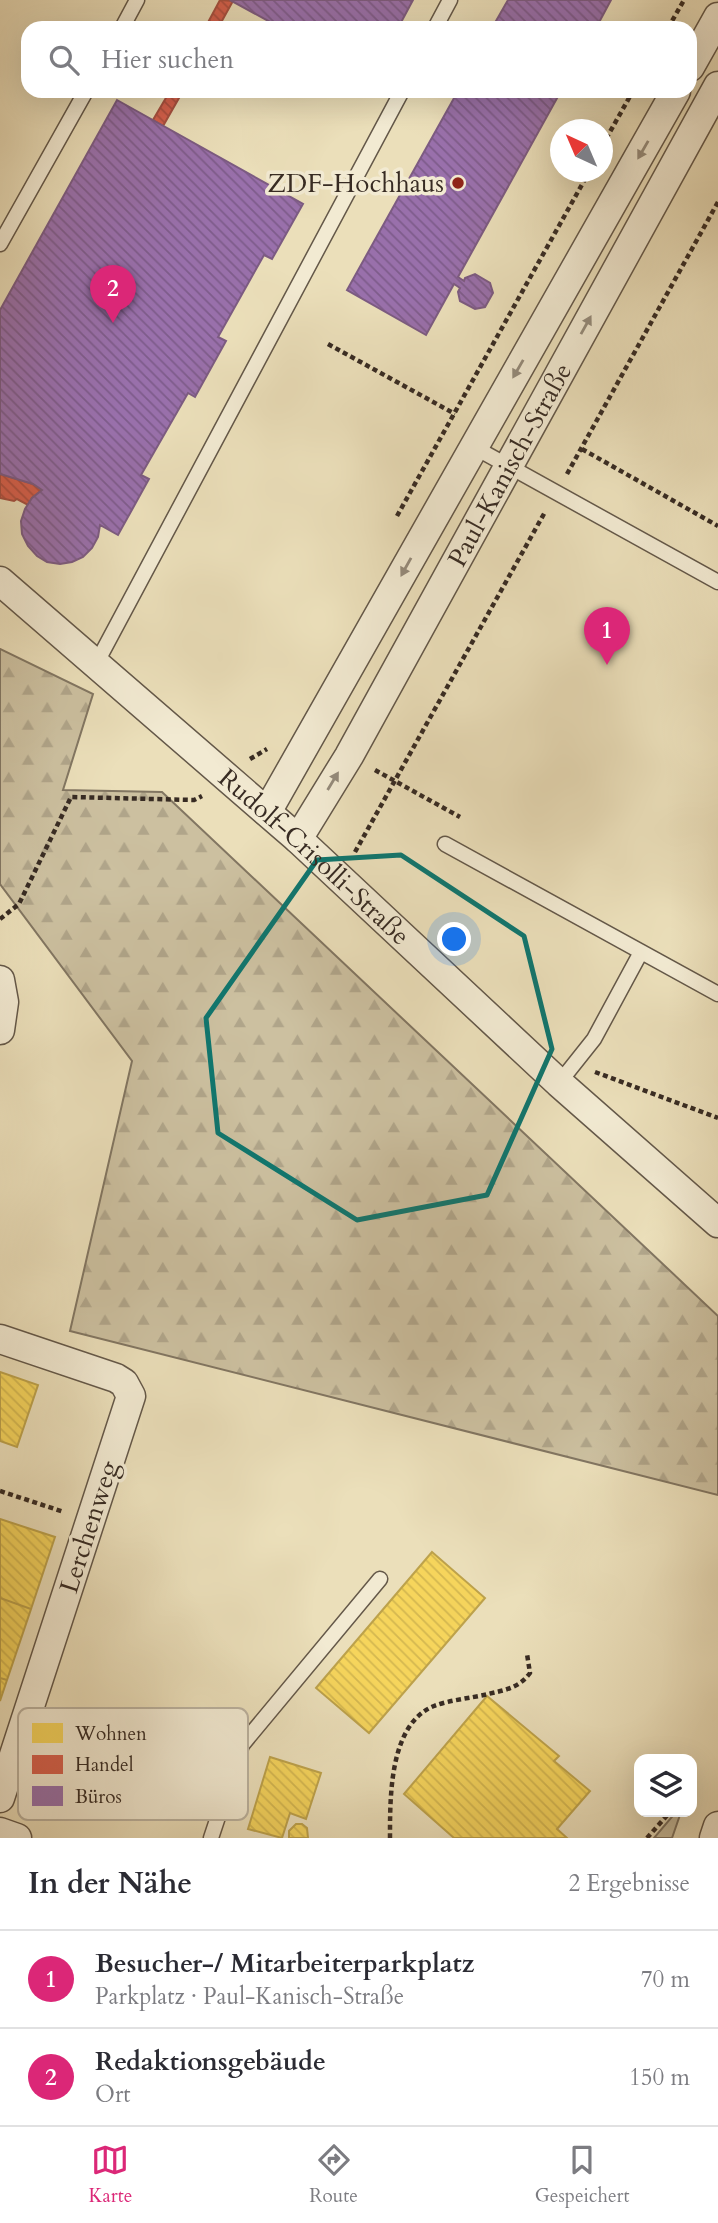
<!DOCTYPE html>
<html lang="de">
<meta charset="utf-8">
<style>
body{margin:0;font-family:Cardo,serif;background:#f2f2f3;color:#2b2b33}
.controls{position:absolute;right:21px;bottom:21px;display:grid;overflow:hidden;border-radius:14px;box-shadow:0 7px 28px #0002}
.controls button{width:63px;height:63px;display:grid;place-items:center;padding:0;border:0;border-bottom:2px solid #e1e1e2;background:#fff;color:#2b2b33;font:35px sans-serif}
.compass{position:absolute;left:550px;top:119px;width:63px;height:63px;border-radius:50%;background:#fff;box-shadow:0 7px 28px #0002;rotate:316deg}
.you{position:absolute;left:455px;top:940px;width:24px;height:24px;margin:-18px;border:5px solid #fff;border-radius:50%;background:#1a73e8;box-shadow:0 0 0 10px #1a73e833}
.badge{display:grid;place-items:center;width:46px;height:46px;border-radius:50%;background:#db2777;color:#fff;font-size:23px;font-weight:700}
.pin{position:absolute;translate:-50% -58px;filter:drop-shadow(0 2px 4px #0008)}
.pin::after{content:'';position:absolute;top:37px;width:24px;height:21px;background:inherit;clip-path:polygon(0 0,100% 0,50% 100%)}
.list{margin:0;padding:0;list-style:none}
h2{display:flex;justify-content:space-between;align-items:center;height:91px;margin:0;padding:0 28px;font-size:30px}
h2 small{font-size:23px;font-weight:400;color:#7c7c81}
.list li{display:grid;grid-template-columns:46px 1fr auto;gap:21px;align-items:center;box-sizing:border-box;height:98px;padding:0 28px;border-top:2px solid #e1e1e2}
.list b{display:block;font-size:26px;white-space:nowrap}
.list p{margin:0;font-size:23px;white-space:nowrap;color:#7c7c81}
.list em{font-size:23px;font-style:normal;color:#7c7c81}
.icon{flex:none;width:38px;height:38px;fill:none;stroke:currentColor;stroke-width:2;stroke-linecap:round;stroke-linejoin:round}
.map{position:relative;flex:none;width:718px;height:1838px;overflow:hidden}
.search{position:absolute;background:#fff;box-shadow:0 7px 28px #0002;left:21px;right:21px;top:21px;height:77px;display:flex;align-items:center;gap:18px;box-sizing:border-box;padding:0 24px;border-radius:21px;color:#7c7c81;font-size:26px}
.sheet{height:287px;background:#fff}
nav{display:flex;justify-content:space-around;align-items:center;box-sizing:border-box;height:98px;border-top:2px solid #e1e1e2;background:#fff;font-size:19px;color:#7c7c81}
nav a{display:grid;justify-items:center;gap:4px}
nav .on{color:#db2777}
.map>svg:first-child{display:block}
</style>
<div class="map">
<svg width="718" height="1838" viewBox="0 0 718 1838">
<defs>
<pattern id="forest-firs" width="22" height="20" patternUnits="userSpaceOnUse" patternTransform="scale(1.75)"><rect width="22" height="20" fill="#ccc0a0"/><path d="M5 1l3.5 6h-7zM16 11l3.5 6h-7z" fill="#b0a58a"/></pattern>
<pattern id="homes-back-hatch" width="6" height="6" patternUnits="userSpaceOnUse" patternTransform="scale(1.75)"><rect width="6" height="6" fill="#f6d55c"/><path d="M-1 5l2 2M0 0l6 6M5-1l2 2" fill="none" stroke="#d4b750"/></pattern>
<pattern id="shops-back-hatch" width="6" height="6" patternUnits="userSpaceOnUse" patternTransform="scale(1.75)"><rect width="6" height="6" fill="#d6604d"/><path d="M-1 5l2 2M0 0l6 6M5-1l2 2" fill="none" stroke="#ae4f40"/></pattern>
<pattern id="offices-back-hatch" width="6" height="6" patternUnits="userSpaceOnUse" patternTransform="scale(1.75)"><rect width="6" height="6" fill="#9970ab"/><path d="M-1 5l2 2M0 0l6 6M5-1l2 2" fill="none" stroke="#7e5c8b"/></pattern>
</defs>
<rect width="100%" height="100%" fill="#ebdfba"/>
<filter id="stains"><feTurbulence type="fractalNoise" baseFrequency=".00286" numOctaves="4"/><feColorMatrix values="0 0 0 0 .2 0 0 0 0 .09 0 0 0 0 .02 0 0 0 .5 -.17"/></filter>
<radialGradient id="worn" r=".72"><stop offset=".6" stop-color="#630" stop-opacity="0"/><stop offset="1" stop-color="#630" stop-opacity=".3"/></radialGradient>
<path fill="#ccc0a0" stroke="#827662" stroke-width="2" d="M676 1812H681L672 1838H654Z"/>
<path fill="url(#forest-firs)" stroke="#827662" stroke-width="2" d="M0 649 93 694 63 790 162 792 718 1316V1495L70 1331 132 1061 0 884Z"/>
<path fill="url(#homes-back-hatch)" stroke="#bda24b" stroke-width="2" d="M0 1372 38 1385 17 1447 0 1441Z
M0 1519 55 1537 31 1609 0 1598Z
M432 1552 485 1598 369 1733 316 1688Z
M0 1598 31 1609 7 1680 0 1678Z
M0 1678 7 1680 0 1701Z
M487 1696 559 1756 554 1761 590 1791 557 1829 567 1838H454L404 1794Z
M270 1757 321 1773 306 1819 290 1813 282 1838 248 1829Z
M296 1824H302L307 1828 308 1838H289V1831Z"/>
<path fill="url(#shops-back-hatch)" stroke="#a65040" stroke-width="2" d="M220 0 233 1 218 28H205Z
M170 91H183L163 126 153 120Z
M0 474 33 484 42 490 32 498 28 505 17 499 14 501 0 498Z"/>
<path fill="url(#offices-back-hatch)" stroke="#7c5b82" stroke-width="2" d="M230 0H413L398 28H281Z
M508 0H611L596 28H492Z
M458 91H561L458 277 464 281 465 278 475 274 490 283 493 293 485 307 475 309 460 301 458 292 460 288 454 284 426 335 347 290Z
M117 100 303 204 272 259 264 255 218 337 226 341 195 397 188 393 141 475 149 479 118 535 100 525 98 537 92 548 83 557 72 562 60 564 47 562 37 556 28 546 22 534 21 521 25 509 32 498 42 490 33 484 0 474V310Z"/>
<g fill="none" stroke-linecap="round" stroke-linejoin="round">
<g stroke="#645849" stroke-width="17">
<path id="lane" d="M122 28 137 0
M435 28 450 0
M0 244 86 91
M474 447 718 582
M96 664 402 91
M445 844 718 994
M559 1083 594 1039 641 952
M211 1838 242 1745 380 1579"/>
</g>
<g stroke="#645849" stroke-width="31">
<g id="street">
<path d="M690 67 718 17"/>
<path id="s1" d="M0 581 298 839 559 1083 718 1223"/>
<path d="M267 812 676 91"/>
<path id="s2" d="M298 839 349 756 718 86"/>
<path d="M0 980 4 1002 0 1030"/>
<path d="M0 1339 116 1378 124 1383 131 1396 0 1798"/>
<path d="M0 1832 17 1838"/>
<path d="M714 1838 718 1826"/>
</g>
</g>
<path stroke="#372b23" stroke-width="4.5" stroke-dasharray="5 3.5" stroke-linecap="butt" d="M668 28 684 0
M602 146 633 91
M328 344 455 414
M582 449 718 526
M567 474 718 202
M397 516 589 172
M250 759 267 749
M375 770 460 817
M355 852 545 512
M0 919 19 904 71 797 194 800 202 796
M595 1072 718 1118
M0 1491 64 1512
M692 1787 697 1781
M390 1838C390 1798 389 1724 434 1706 449 1700 472 1698 488 1694 505 1690 519 1688 530 1673L527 1654
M647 1838 670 1812"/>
<use href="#lane" stroke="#f2ead2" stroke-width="14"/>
<use href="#street" stroke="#f2ead2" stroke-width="28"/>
</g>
<defs><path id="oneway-solid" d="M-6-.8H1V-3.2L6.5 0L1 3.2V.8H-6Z" transform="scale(1.75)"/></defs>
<g fill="#948a7a">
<use href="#oneway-solid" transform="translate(643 150) rotate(120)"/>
<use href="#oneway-solid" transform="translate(586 325) rotate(-61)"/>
<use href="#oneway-solid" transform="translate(518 369) rotate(120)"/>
<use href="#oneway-solid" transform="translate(406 567) rotate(119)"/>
<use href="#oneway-solid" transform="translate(333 781) rotate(-59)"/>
</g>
<path fill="none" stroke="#0f766e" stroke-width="5" stroke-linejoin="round" d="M401 855 524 936 552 1049 487 1195 357 1220 218 1133 206 1018 317 860Z"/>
<circle fill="#8f2418" stroke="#f2ead2" stroke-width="2.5" cx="458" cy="183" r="7"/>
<g text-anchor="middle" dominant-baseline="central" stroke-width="7" stroke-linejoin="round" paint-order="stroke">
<g font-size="26" fill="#372b23" stroke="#f2ead2" text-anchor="end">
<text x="444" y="183">ZDF-Hochhaus</text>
</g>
<g font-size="26" fill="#372b23" stroke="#f2ead2">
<text stroke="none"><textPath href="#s2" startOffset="430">Paul-Kanisch-Straße</textPath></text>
<text stroke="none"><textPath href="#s1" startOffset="418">Rudolf-Crisolli-Straße</textPath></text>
<text transform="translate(89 1527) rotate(-72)">Lerchenweg</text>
</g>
</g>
<rect x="18" y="1708" width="230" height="112" rx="10" fill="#f2ead2" stroke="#bab19e" stroke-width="2"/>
<rect x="32" y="1723" width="31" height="20" fill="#f6d55c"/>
<rect x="32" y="1755" width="31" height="19" fill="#d6604d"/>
<rect x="32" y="1786" width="31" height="20" fill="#9970ab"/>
<g font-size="19" fill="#372b23">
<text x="75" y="1740">Wohnen</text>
<text x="75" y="1771">Handel</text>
<text x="75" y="1803">Büros</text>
</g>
<rect width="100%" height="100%" filter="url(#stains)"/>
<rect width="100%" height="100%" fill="url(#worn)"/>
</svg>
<div class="controls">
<button><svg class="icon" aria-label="layers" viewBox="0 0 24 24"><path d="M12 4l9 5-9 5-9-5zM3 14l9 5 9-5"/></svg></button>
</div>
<svg class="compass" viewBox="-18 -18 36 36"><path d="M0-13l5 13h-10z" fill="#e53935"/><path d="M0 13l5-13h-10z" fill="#7c7c81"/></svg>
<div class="you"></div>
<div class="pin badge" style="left:607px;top:665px">1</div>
<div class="pin badge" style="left:113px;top:323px">2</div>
<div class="search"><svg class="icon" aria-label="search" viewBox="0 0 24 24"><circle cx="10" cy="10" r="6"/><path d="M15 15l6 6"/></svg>Hier suchen</div>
</div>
<section class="sheet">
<h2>In der Nähe<small>2 Ergebnisse</small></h2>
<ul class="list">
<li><span class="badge">1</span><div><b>Besucher-/ Mitarbeiterparkplatz</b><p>Parkplatz · Paul-Kanisch-Straße</p></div><em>70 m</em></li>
<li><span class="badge">2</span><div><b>Redaktionsgebäude</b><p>Ort</p></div><em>150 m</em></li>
</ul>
</section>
<nav>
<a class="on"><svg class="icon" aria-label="map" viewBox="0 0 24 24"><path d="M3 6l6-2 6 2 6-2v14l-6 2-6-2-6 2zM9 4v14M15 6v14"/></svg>Karte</a>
<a><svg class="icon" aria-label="directions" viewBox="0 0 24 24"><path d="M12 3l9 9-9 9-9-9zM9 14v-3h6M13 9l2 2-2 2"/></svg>Route</a>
<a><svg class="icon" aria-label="saved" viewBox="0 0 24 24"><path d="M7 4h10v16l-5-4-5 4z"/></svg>Gespeichert</a>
</nav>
